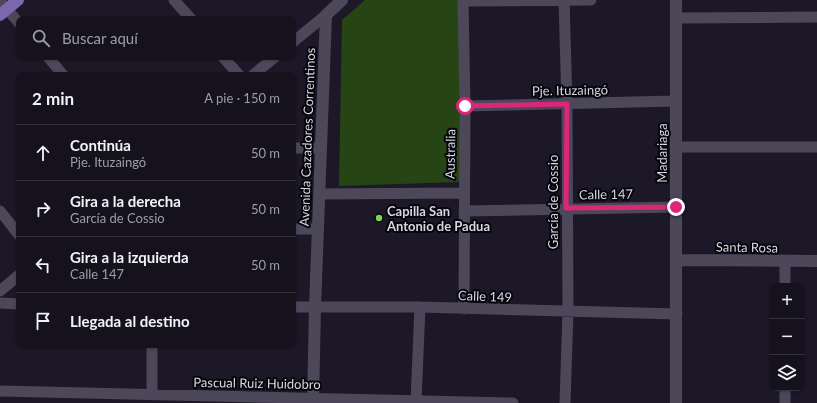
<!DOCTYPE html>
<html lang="es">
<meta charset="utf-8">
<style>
body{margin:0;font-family:Lato,sans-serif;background:#22202b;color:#f1f3f6}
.controls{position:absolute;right:12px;bottom:12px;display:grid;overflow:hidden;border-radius:8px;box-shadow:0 1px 3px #0004}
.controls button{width:36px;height:36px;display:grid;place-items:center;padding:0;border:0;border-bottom:1px solid #34323c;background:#15121e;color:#f1f3f6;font:20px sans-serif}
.stop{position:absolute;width:12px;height:12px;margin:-9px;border:3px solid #db2777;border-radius:50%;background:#fff}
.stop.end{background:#db2777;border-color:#fff;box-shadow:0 1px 4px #0008}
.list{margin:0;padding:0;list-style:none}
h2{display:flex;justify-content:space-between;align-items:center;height:52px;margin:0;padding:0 16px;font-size:17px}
h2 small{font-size:13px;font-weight:400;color:#9d9ea4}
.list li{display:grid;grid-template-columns:26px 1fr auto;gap:12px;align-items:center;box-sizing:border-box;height:56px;padding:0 16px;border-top:1px solid #34323c}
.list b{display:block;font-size:15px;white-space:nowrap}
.list p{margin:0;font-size:13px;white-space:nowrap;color:#9d9ea4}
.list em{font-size:13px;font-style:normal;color:#9d9ea4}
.icon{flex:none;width:22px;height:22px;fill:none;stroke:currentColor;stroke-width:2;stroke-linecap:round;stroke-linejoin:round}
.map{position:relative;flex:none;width:817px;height:403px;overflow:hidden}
.search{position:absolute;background:#15121e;box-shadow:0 1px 3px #0004;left:16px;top:16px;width:280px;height:44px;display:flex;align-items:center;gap:10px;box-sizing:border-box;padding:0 14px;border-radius:8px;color:#9d9ea4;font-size:15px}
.panel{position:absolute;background:#15121e;box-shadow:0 1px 3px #0004;left:16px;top:72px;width:280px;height:276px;border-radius:8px}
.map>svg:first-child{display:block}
</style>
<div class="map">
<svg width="817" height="403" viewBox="0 0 817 403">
<rect width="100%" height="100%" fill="#1c1828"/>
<path fill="#274415" d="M365 0H459L460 182 339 186 342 20Z"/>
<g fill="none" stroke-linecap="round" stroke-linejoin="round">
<path stroke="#4c485a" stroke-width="11" d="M174 0 191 19
M463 0 465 106 464 309
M564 0 567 104 568 312 565 403
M0 1 19 23
M463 1 591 0
M676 18 817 17
M293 42 326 15
M48 57 63 75
M223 57 239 75
M253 75 275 57
M465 106 676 101
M676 147H817
M293 148H321
M320 194 464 193
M0 211 19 235
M464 211 676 207
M293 229H318
M785 261V286
M0 291 19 275
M0 303 19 304
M293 307H420L677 314
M785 388V403
M0 391 513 403
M152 395V345
M416 401 420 307"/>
<path stroke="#4c485a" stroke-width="12" d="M676 0V403
M677 260 817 261
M313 403 315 307 326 15 342 0"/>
<path stroke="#7b68af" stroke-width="12" d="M0 15 18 0"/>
</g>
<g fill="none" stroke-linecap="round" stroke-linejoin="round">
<path stroke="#db2777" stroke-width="5" d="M465 106 567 104 566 208 676 207"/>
</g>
<circle fill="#81d050" stroke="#06050b" stroke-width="1.5" cx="379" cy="218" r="4"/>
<g text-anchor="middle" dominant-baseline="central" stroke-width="4" stroke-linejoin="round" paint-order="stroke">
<g font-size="13" fill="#d8d6e1" stroke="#06050b">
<text transform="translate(570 90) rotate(-1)">Pje. Ituzaingó</text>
<text transform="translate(307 137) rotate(-88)">Avenida Cazadores Correntinos</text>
<text transform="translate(662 153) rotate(-90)">Madariaga</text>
<text transform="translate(450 154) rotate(-89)">Australia</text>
<text transform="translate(606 194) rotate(-1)">Calle 147</text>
<text transform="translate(553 202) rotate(-90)">García de Cossio</text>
<text transform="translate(747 247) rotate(1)">Santa Rosa</text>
<text transform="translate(485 296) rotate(2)">Calle 149</text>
<text transform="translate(257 383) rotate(1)">Pascual Ruiz Huidobro</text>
</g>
<g font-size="13" font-weight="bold" fill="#d8d6e1" stroke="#06050b" text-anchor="start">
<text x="387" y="211">Capilla San<tspan x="387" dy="15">Antonio de Padua</tspan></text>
</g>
</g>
</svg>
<div class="controls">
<button>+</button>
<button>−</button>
<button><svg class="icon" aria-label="layers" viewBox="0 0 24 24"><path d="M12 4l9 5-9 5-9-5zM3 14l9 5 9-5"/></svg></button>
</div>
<div class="stop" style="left:465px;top:106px"></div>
<div class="stop end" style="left:676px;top:207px"></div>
<div class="search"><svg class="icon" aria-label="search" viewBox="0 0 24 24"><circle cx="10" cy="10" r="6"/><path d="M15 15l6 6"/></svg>Buscar aquí</div>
<section class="panel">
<h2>2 min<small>A pie · 150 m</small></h2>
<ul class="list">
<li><svg class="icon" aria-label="ahead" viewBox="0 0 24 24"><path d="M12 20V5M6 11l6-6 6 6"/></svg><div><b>Continúa</b><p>Pje. Ituzaingó</p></div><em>50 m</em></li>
<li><svg class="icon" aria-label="right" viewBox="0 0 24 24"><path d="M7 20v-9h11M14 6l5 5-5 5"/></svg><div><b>Gira a la derecha</b><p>García de Cossio</p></div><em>50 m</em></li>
<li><svg class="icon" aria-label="left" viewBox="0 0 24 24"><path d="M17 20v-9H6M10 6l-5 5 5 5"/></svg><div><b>Gira a la izquierda</b><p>Calle 147</p></div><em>50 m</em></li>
<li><svg class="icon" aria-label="arrive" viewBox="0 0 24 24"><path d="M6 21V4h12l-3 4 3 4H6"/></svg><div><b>Llegada al destino</b></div></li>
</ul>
</section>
</div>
